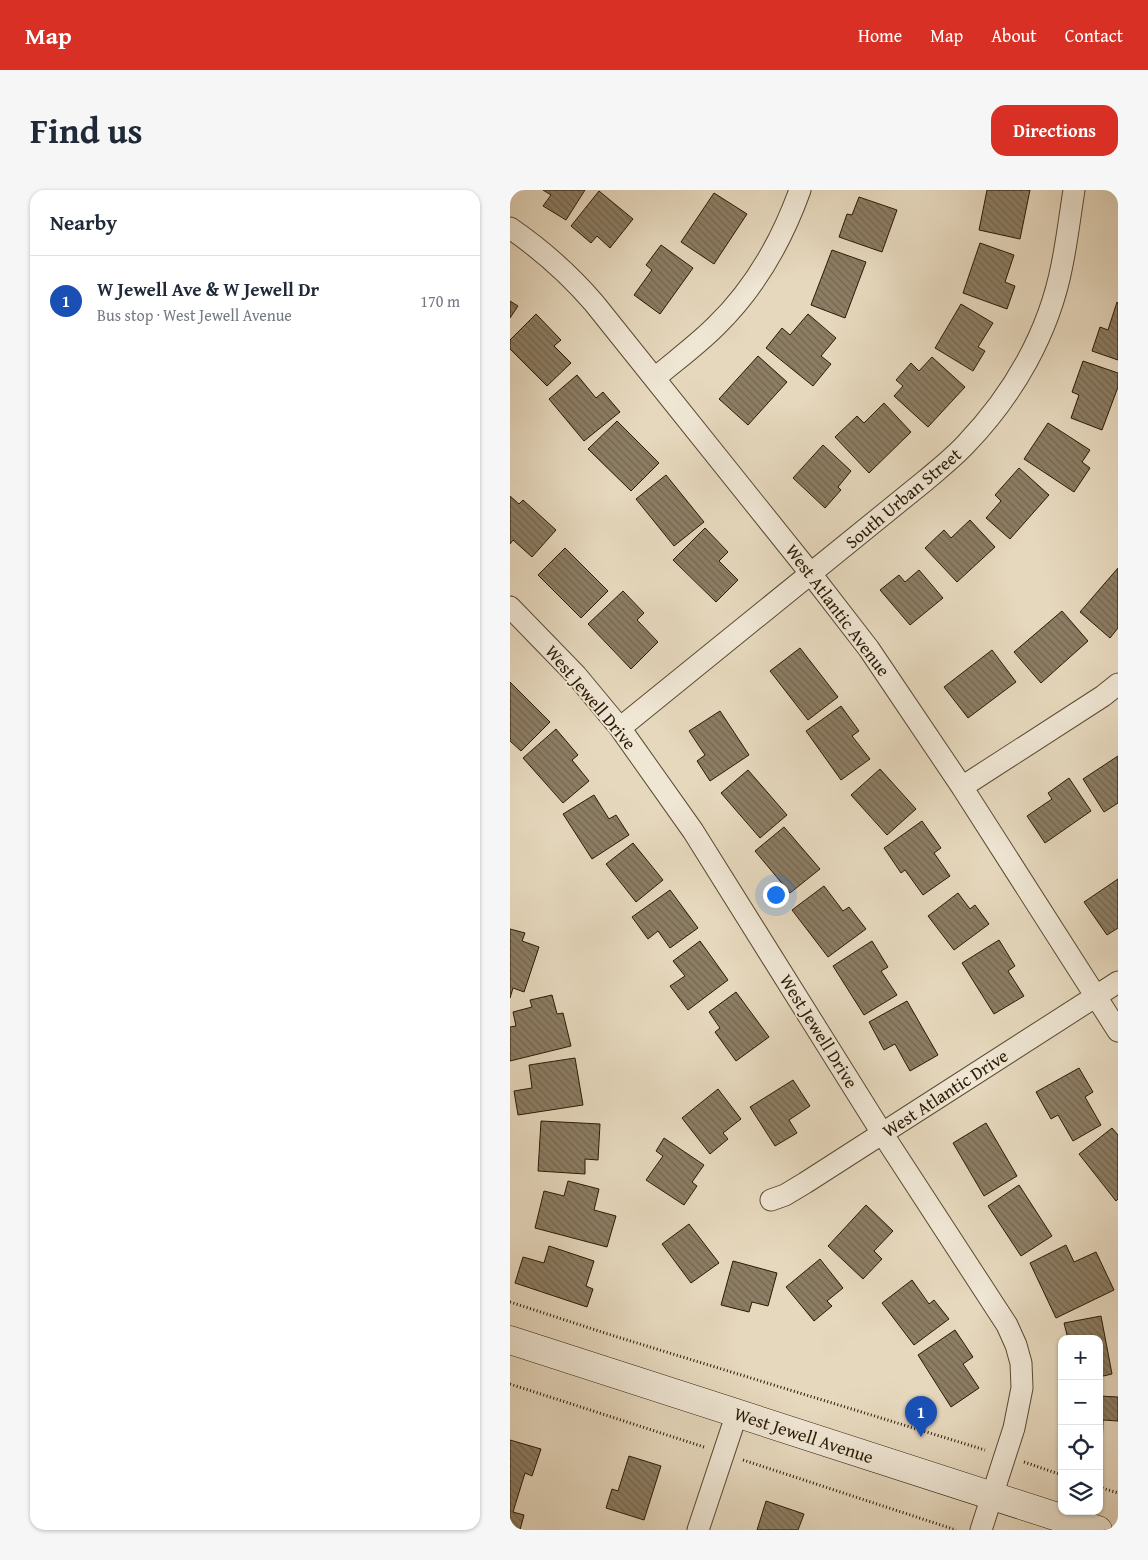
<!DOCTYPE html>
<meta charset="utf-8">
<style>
body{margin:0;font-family:"Gentium Book Plus",serif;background:#f6f6f7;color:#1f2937}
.controls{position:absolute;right:15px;bottom:15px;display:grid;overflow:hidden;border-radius:10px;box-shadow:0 1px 4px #0004}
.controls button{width:45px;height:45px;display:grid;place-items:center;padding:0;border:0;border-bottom:1px solid #e0e1e3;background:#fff;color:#1f2937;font:25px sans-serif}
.you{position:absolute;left:265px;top:704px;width:18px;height:18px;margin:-12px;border:4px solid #fff;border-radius:50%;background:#1a73e8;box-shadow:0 0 0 8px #1a73e833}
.badge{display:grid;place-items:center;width:32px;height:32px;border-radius:50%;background:#d93025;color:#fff;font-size:16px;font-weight:700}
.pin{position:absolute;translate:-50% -41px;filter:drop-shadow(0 1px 2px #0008)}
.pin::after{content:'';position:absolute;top:26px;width:18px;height:15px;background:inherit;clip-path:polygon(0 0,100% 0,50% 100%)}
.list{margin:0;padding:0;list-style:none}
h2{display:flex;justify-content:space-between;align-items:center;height:65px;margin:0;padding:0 20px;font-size:21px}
h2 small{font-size:16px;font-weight:400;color:#747a83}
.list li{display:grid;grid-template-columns:32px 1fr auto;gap:15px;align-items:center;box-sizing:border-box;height:90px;padding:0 20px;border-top:1px solid #e0e1e3}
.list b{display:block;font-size:19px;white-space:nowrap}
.list p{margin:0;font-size:16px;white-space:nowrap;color:#747a83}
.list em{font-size:16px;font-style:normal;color:#747a83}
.icon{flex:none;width:28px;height:28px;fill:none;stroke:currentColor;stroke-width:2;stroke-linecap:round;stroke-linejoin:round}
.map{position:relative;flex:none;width:608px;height:1340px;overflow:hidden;border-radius:15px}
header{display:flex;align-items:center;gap:30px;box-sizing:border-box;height:70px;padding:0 25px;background:#d93025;color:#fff}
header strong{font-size:24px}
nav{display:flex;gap:28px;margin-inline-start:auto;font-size:18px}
.intro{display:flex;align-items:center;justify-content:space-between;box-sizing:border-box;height:120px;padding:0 30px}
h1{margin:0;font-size:35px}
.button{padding:12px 22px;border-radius:15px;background:#d93025;color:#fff;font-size:18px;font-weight:700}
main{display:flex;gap:30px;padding:0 30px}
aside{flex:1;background:#fff;border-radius:15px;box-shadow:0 1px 4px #0004}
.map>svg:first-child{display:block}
</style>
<header>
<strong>Map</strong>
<nav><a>Home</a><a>Map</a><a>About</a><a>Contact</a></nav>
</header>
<div class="intro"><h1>Find us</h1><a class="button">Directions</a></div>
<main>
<aside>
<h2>Nearby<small></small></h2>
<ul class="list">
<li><span class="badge" style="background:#1a4fb4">1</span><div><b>W Jewell Ave &amp; W Jewell Dr</b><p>Bus stop · West Jewell Avenue</p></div><em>170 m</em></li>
</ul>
</aside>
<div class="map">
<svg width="608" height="1340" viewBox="0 0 608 1340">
<defs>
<pattern id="building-back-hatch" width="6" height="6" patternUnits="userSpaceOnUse" patternTransform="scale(1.25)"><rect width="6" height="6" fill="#8c7d64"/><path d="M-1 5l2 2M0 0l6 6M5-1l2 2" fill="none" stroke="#736650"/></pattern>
</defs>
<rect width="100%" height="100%" fill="#e6d8bd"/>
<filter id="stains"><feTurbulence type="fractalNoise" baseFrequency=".004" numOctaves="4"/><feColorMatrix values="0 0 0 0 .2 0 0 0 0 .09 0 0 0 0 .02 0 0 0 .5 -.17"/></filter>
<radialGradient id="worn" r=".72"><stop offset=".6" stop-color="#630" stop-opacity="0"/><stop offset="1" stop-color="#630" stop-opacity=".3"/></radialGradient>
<path fill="url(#building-back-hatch)" stroke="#2a1a04" d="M33 0H75L56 30 33 16 41 5Z
M477 0H520L510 49 469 40Z
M89 1 123 29 100 58 87 46 81 53 61 36Z
M204 3 237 24 204 74 171 52Z
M349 7 387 20 372 62 329 47 337 24 342 25Z
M470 53 504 65 495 92 505 96 497 119 453 103Z
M151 55 183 78 150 124 124 105 142 80 136 75Z
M322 60 356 72 335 128 301 115Z
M0 111 8 116 0 128Z
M607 112 608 113V170L582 161 590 137 598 140Z
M451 114 483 133 468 157 475 161 463 181 425 158Z
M26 124 51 150 44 156 61 173 37 196 0 159V150Z
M298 124 326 148 311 166 321 174 303 196 256 158 272 138 280 145Z
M248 166 277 192 238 235 209 209Z
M422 167 455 197 418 237 384 206 393 196 386 190 401 173 409 181Z
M573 171 608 183V197L592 240 561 228 569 205 562 202Z
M67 185 86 208 93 202 110 222 74 251 39 209Z
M374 213 401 242 359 283 325 247 347 226 354 233Z
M107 231 149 273 121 301 78 259Z
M538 233 580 260 572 272 580 278 564 302 514 269Z
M313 255 341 281 328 297 331 300 315 318 283 288Z
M509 278 539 305 500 349 476 328 491 311 485 305Z
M156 285 194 332 164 356 126 309Z
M0 306 9 314 13 310 46 340 22 367 3 350 0 354Z
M460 330 485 357 447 392 415 358 434 340 441 348Z
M195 338 218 362 209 371 228 390 206 412 163 370Z
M55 358 98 401 71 428 28 385Z
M608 378V438L600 448 570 422Z
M409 380 433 408 400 435 370 400 389 385 395 392Z
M113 401 134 423 127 430 148 452 121 479 78 434Z
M552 421 578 451 531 493 504 462Z
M290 458 328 507 298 530 260 481Z
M482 460 506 492 458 528 434 497Z
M0 492 40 532 11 561 0 551Z
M331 516 349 541 342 546 360 569 331 590 296 541Z
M210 521 239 565 200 591 187 571 195 565 179 541Z
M46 539 68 565 62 570 79 591 53 613 13 568Z
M608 566V613L594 622 573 589Z
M370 579 406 619 377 645 341 605Z
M238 580 277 625 250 648 211 603Z
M559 588 581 621 535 653 517 626 542 609 538 603Z
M84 605 99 629 106 625 119 645 82 669 53 624Z
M412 631 431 658 424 663 440 686 413 705 395 680 391 683 374 658Z
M274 637 310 679 280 703 245 661Z
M123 653 153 690 126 712 96 674Z
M608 689V738L597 745 574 712Z
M314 696 333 721 339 717 356 739 318 767 282 720Z
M160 700 188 738 160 758 148 741 138 749 122 727Z
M448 703 460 719 465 715 479 734 444 760 418 726Z
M0 739 15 743 12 751 29 757 14 802 3 798 0 808Z
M489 750 505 776 498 781 514 806 484 824 452 773Z
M190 751 218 790 178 820 160 796 175 786 163 771Z
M362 751 378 777 371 781 387 805 354 825 323 776Z
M226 802 259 847 226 871 205 842 210 838 199 822Z
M42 805 47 824 53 823 61 856 0 871V837L6 836 3 822 22 817 20 810Z
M397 811 428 865 400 881 385 854 374 860 359 832Z
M65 868 73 915 8 925 4 901 22 898 19 875Z
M569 878 583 902 575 907 591 935 563 951 548 925 541 929 526 902Z
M283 890 300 916 279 930 287 943 265 956 240 917Z
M208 899 231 929 213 943 218 949 200 964 172 928Z
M31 931 90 934 88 970 75 969V984L28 981Z
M476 933 507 986 474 1006 443 953Z
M602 938 608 945V1009L606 1011 569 964Z
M154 948 194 975 182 992 187 996 174 1015 136 990 153 966 146 961Z
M58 991 89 999 84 1020 106 1026 97 1057 25 1038 34 1001 54 1006Z
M509 995 542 1046 511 1066 478 1016Z
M356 1015 383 1041 364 1061 372 1069 353 1089 318 1056Z
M179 1034 209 1073 181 1093 152 1054Z
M556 1055 564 1072 586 1062 604 1100 546 1128 520 1073Z
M39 1056 84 1071 76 1096 83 1099 77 1117 5 1093 13 1067 34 1073Z
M310 1069 333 1098 317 1111 322 1116 304 1131 276 1097Z
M223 1071 267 1083 258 1116 242 1112 239 1122 211 1115Z
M402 1090 419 1114 424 1110 439 1129 404 1155 372 1113Z
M591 1126 602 1184 589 1187V1149H558L554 1133Z
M445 1140 463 1167 453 1174 469 1198 441 1217 408 1165Z
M589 1206 608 1207V1231L593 1230 592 1260H589Z
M0 1250 31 1259 22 1286 15 1283 3 1322 14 1325 10 1340H0Z
M119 1266 151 1276 134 1330 96 1318 102 1299 108 1301Z
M256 1311 294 1324 288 1340H247Z"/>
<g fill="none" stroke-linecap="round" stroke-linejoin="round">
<g stroke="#594a32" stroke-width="23">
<path id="minor" d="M0 38C32 60 59 84 84 113L301 384 359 459 452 597 608 841
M145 188C165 171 187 155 206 136 245 98 272 50 290 0
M0 417 66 485 110 538 183 641 372 943 497 1135 506 1155 511 1173 512 1198 504 1238 471 1340
M110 538 416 290C430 278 444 267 456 254 503 205 539 143 552 75 557 51 560 25 564 0
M452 597 593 506 608 494
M261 1010 275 1005 295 993 608 792
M188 1340 227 1223"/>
</g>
<g stroke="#2a1a04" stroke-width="29">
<path id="secondary" d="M0 1150 588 1340"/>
</g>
<path stroke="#2a1a04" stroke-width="3" stroke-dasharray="1 2.5" stroke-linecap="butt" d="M0 1112 101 1145 475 1260
M0 1194 194 1257
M233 1270 446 1340
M514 1272 552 1285
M589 1297 608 1303"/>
<use href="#minor" stroke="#efe6d4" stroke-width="21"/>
<use href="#secondary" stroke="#efe6d4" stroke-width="28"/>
</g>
<g text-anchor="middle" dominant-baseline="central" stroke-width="4" stroke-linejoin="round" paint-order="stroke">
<g font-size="18" fill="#2a1a04" stroke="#efe6d4">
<text transform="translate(393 308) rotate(-40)">South Urban Street</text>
<text transform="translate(328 420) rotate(53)">West Atlantic Avenue</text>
<text transform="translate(81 507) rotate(50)">West Jewell Drive</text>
<text transform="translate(309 841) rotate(58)">West Jewell Drive</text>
<text transform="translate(435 903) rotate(-33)">West Atlantic Drive</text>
<text transform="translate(294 1245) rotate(18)">West Jewell Avenue</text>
</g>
</g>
<rect width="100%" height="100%" filter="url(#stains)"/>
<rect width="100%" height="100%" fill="url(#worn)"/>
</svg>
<div class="controls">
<button>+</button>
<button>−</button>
<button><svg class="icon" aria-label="locate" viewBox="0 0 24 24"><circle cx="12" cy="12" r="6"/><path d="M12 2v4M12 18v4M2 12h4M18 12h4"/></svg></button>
<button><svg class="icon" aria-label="layers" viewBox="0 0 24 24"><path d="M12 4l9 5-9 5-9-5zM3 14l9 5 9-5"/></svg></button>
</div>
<div class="you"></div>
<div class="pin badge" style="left:411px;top:1247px;background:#1a4fb4">1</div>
</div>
</main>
